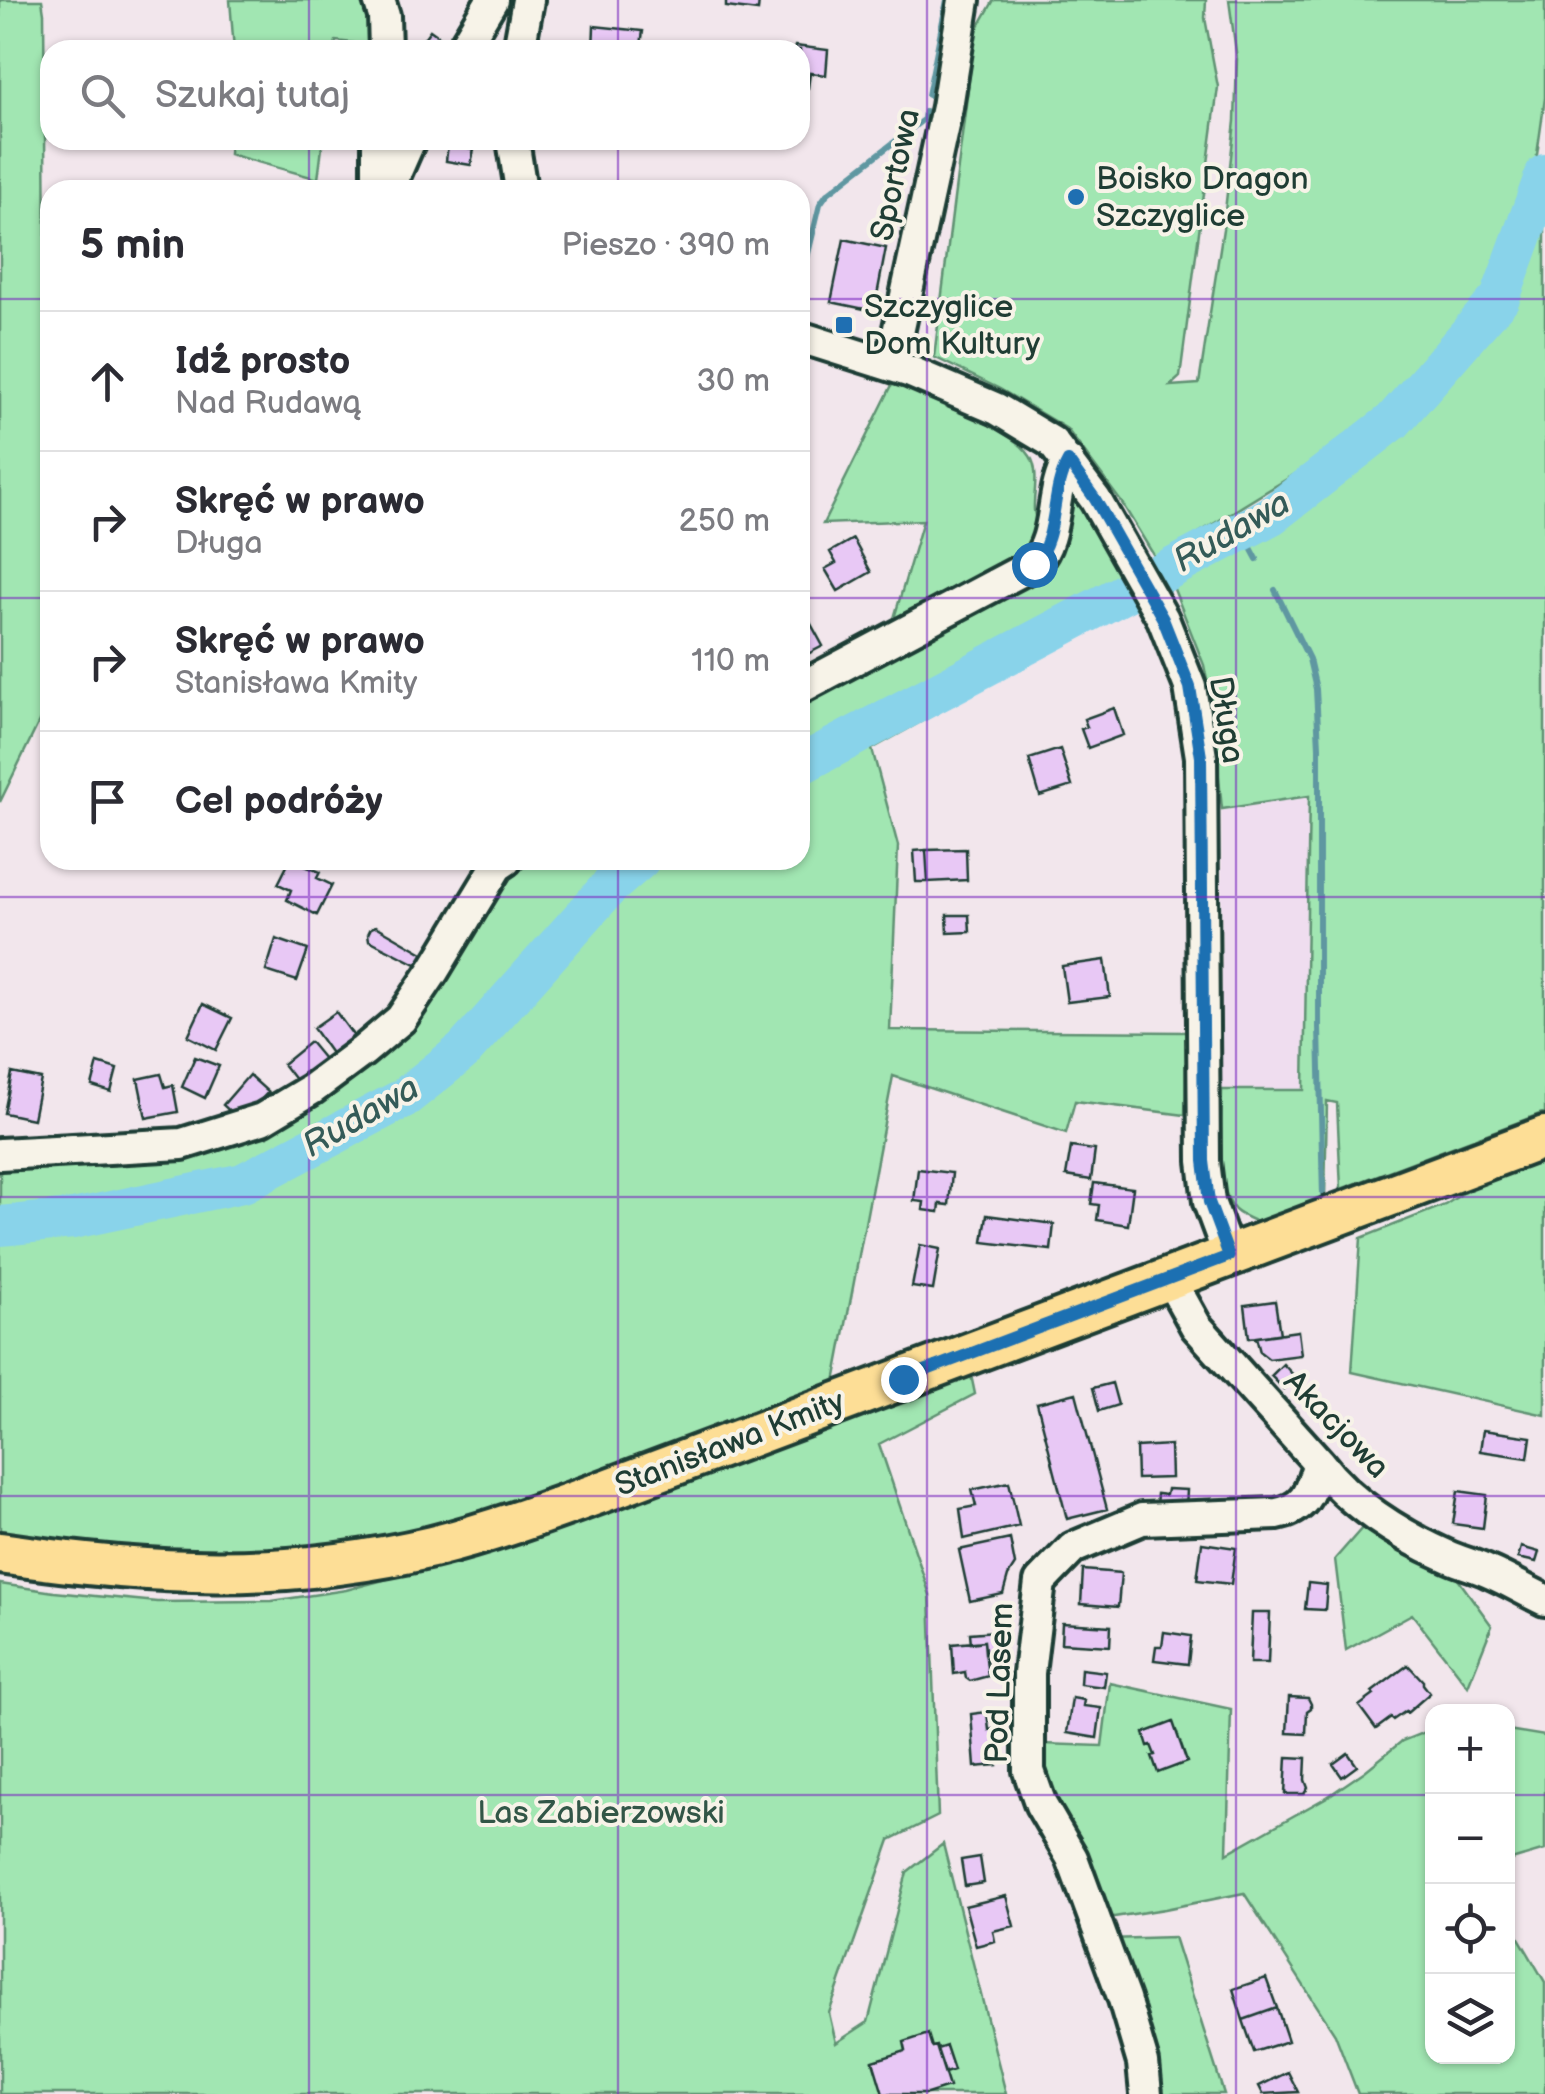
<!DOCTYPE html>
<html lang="pl">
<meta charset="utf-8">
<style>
body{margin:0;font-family:"Balsamiq Sans",sans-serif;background:#f2f2f3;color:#2b2b33}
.controls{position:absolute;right:30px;bottom:30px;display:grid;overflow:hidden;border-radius:20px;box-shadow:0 2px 8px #0004}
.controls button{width:90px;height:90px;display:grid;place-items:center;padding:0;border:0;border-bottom:2px solid #e1e1e2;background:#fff;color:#2b2b33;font:50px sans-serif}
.stop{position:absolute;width:30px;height:30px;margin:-22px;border:8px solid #1f6fb2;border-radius:50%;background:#fff}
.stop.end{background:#1f6fb2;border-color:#fff;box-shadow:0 2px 10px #0008}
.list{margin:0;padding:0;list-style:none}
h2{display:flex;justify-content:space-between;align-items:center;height:130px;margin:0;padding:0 40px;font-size:42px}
h2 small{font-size:32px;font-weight:400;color:#7c7c81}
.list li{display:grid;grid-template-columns:65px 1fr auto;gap:30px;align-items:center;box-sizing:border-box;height:140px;padding:0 40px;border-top:2px solid #e1e1e2}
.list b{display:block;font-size:38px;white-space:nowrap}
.list p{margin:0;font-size:32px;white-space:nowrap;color:#7c7c81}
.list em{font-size:32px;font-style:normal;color:#7c7c81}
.icon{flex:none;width:55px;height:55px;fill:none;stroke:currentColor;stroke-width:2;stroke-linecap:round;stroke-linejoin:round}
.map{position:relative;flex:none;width:1545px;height:2094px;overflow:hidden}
.search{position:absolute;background:#fff;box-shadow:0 2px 8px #0004;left:40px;top:40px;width:770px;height:110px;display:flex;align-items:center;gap:25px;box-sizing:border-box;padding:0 35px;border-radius:30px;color:#7c7c81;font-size:38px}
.panel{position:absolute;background:#fff;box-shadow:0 2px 8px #0004;left:40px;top:180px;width:770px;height:690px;border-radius:30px}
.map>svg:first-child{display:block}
</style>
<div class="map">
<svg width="1545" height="2094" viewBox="0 0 1545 2094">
<rect width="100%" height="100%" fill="#f2e6ec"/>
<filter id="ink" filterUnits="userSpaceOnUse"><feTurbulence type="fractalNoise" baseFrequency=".01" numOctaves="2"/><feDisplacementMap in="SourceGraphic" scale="20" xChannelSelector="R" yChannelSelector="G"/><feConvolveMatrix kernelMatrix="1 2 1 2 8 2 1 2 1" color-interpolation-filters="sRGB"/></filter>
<g filter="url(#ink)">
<path fill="#efddef" d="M1309 795 1304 1090H1222V809Z"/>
<path fill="#a1e6b2" stroke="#609273" stroke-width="2.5" d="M0 0H42L44 13 46 254 50 256V722L40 720 0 802Z
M230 0H375L382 46 336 41 334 50H234Z
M994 0H1206L1205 18 1218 87 1180 377 1170 386 1199 384 1223 229 1235 121 1237 59 1229 0H1545V98L1536 162 1521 210 1476 310 1424 375 1371 424 1308 466 1156 559 1122 503 1067 429 1000 389 934 357 975 33Z
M230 140H323L318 179 229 154Z
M1545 215V1112L1341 1189 1337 1103 1327 1101 1325 1198 1257 1222C1250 1219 1240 1215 1235 1210 1213 1185 1222 1122 1222 1090H1304L1309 796 1222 809 1212 705 1204 665 1170 579 1295 504 1395 434 1438 391 1503 307 1530 259Z
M893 383C926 397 1012 427 1030 456 1040 471 1033 494 1034 510 1036 526 1043 531 1038 548L890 632 923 520 823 524Z
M1078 497 1119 567 1135 604 872 749 898 846 890 1030 1187 1032 1185 1115 1075 1101 1066 1133 893 1076 835 1382C764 1409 693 1436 622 1462 526 1498 427 1535 324 1546 215 1558 108 1547 0 1532V1161L176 1151 401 1028 450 975 509 878 533 860H800V698L1032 574 1066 499Z
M1545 1156V1415L1352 1372 1361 1238 1445 1205 1483 1180Z
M971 1375 975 1394 879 1444 930 1595 938 1816 890 1840 829 2013 836 2043 868 2022 907 1872 943 1844 1006 2094H0V1584L54 1592 157 1602 272 1601 346 1590 508 1547 720 1466Z
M1363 1527 1452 1571 1492 1626 1468 1686 1412 1614 1346 1650 1335 1559Z
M1110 1683 1231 1709 1227 1853 1327 1797 1365 1771 1402 1741 1432 1729V2056H1508V1919L1545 1982V2094H1358L1335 2034 1244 1893 1165 1909 1101 1919 1073 1835 1043 1775 1042 1744 1102 1746Z
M1508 1730 1545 1736V1850L1508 1861Z
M1174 1937 1224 2094H1153L1108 1939Z"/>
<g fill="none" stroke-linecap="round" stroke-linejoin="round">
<path stroke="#5f97a1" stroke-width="6" d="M928 95 947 0
M800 287 820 204 827 194 924 119 925 111
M1242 531 1257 559
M1275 590 1309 659 1316 689 1319 747V1027L1323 1198"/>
<path stroke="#89d3ea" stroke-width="40" d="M800 765 1272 515 1393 421 1500 298 1545 174
M0 1226 73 1219 243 1183 404 1098 463 1051 610 886 640 860"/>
</g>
<path fill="#e8c8f5" stroke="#1f3d34" stroke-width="2.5" d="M726 0H759L758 11 726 7Z
M594 26 643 31 641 45 637 44 636 50H593Z
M430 30 455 48 453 50 417 48Z
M795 46 828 50 826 75 810 73 808 88H800V50H794Z
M449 140H475L474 149 448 144Z
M448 144 474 149 471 165 446 161Z
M844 239 886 248 874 311 831 302Z
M853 539 871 572 838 591 825 569 836 563 830 552Z
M805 613 823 646 800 658V616Z
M1114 708 1123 735 1088 748 1081 729 1087 727 1084 719Z
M1060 749 1072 786 1040 796 1029 759Z
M966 849 967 880 928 882 926 850Z
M926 850 928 882H916L914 851Z
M290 860 320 872 317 878 332 885 317 915 287 900 291 890 278 884Z
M947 915H969L970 932 948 933Z
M376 926 430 957 424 968 369 940 368 934 371 928Z
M276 939 308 950 297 981 266 971Z
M1105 960 1110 997 1067 1002 1062 966Z
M203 1004 232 1018 216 1050 188 1036Z
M336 1012 358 1042 335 1059 313 1028Z
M310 1042 324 1059 296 1081 283 1064Z
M195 1057 219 1066 205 1098 182 1087Z
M98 1063 117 1069 111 1092 92 1086Z
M12 1073 41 1079 33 1119 4 1113Z
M161 1074 165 1087 173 1085 178 1112 146 1118 138 1079Z
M249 1075 268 1092 247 1115 241 1110 235 1116 223 1105Z
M1071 1147 1095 1150 1091 1180 1066 1176Z
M918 1169 952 1173 949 1205 940 1204 939 1212 923 1210 924 1202 914 1201Z
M1094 1183 1133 1188 1128 1225 1097 1220 1099 1205 1091 1204Z
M987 1215 1054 1224 1051 1250 983 1242Z
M920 1245 940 1249 933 1290 912 1287Z
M1275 1301 1280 1334 1249 1338 1245 1305Z
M1298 1331 1301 1355 1269 1359 1260 1352 1256 1337Z
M1283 1364 1296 1378 1284 1389 1271 1376Z
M1112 1383 1118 1405 1099 1411 1093 1388Z
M1076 1393 1107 1509 1067 1519 1037 1403Z
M1483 1430 1531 1437 1528 1458 1480 1451Z
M1170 1445 1171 1478 1137 1479 1136 1447Z
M1009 1482 1019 1526 964 1539 960 1509 976 1506 972 1490Z
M1167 1489 1187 1490 1186 1508 1156 1505 1157 1494 1166 1495Z
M1458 1491 1487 1495 1483 1528 1453 1524Z
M1010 1539 1015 1565 1008 1576 1003 1594 970 1601 959 1550Z
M1202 1543 1236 1548 1231 1584 1197 1580Z
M1521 1547 1539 1552 1536 1562 1518 1558Z
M1083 1570 1121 1573 1118 1607 1081 1604Z
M1308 1583 1327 1585 1325 1610 1305 1609Z
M1252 1613H1270L1268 1663H1250Z
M1062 1623 1111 1626 1110 1646 1061 1643Z
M995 1631 997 1651 985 1653 984 1641 971 1643 970 1633Z
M1164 1632 1191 1636 1188 1664 1154 1660 1156 1646H1162Z
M984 1641 988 1676 970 1681 966 1678 965 1672 954 1674 952 1644Z
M1408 1665 1423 1681V1684L1430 1693 1407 1713 1406 1711 1393 1720 1391 1718 1376 1729 1359 1706 1374 1695 1372 1692Z
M1081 1669 1106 1672 1104 1687 1080 1684Z
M1289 1697 1308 1698 1311 1704V1708L1307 1711 1306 1734 1287 1733Z
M1072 1698 1084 1700 1083 1706 1101 1708 1097 1738 1067 1733Z
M987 1712 989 1730 994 1729 997 1765 975 1767 971 1714Z
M1173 1722 1187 1762 1158 1773 1152 1756 1155 1755 1151 1745 1148 1746 1144 1733Z
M1348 1753 1357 1766 1342 1777 1333 1764Z
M1287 1757 1306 1758 1305 1780 1308 1788 1304 1794H1285Z
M980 1857 984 1883 965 1886 961 1860Z
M1006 1896 1014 1926 993 1931 995 1941 976 1946 965 1906Z
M1266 1978 1277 2008 1243 2020 1233 1989Z
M1277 2008 1288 2041 1254 2052 1243 2020Z
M928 2034 932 2047 936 2046 949 2087 927 2094H883L873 2061 906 2051 904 2042Z
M946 2046 954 2070 945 2073 937 2049Z
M1288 2072 1298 2092 1263 2094 1259 2086Z"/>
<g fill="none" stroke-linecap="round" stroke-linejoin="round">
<g stroke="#1f3d34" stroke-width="38">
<path id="minor" d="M379 0 384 16 385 50
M462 50 492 0
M519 50 528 0
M378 140V190
M513 140 521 190
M388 190 410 140
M800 337 911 372 997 409 1052 442 1095 499 1163 619 1190 687 1201 757 1204 1161 1209 1202 1229 1256
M891 365 947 107 964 0
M800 688 1034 564C1060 535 1049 494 1068 461
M0 1154 182 1144 262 1119 312 1089 363 1051 401 1019 434 970 497 866 506 860
M1170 1279 1196 1326 1319 1463C1349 1503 1398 1534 1445 1555 1459 1562 1474 1565 1489 1572 1508 1580 1526 1591 1545 1600
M1146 2094 1143 2063 1124 1999 1072 1858 1041 1805 1029 1771V1673L1040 1582 1073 1548 1142 1519 1277 1514C1308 1508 1310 1490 1319 1463"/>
</g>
<g stroke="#1f3d34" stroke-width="48">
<path id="major" d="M0 1553C149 1575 284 1582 432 1547 489 1533 544 1513 599 1493L1545 1137"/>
</g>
<use href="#minor" stroke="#f7f3e8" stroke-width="30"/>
<use href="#major" stroke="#fdde96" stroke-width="40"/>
</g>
</g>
<g fill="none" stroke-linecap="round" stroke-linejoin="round" filter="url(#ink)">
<path stroke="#1f6fb2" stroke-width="12" d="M903 1379 1229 1256 1209 1202 1204 1161 1201 757 1190 687 1163 619 1095 499 1068 461C1049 494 1060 535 1034 564"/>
</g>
<path fill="none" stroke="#7b2cbf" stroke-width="2.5" stroke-opacity="0.55" d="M309 0V50M618 0V50M927 0V2094M1236 0V2094M309 140V190M618 140V190M0 299H50M800 299H1545M0 598H50M800 598H1545M309 860V2094M618 860V2094M0 897H1545M0 1197H1545M0 1496H1545M0 1795H1432M1508 1795H1545"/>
<g fill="#1f6fb2" stroke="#f7f3e8" stroke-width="4">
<circle cx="1076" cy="197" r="10"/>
<rect x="834" y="315" width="20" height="20" rx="5"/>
</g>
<g text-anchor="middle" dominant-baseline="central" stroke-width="8" stroke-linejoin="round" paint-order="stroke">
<g font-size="32" fill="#1f3d34" stroke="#f7f3e8">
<text transform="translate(896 175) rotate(-78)">Sportowa</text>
<text transform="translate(1226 720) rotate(81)">Długa</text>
<text transform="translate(1336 1425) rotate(46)">Akacjowa</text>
<text transform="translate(730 1444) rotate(-21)">Stanisława Kmity</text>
<text transform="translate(1000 1683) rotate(-88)">Pod Lasem</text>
</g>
<g font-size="32" fill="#1f3d34" stroke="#f7f3e8" text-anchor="start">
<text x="1096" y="179">Boisko Dragon<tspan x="1096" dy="37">Szczyglice</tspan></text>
<text x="864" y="307">Szczyglice<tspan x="864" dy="37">Dom Kultury</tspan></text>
</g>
<g font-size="32" fill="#325647" stroke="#f7f3e8">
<text x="601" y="1813">Las Zabierzowski</text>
</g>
<g font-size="35" font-style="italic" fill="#345b58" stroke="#f7f3e8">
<text transform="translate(1232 532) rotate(-30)">Rudawa</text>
<text transform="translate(361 1117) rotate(-30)">Rudawa</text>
</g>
</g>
</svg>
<div class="controls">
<button>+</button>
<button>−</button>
<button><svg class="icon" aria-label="locate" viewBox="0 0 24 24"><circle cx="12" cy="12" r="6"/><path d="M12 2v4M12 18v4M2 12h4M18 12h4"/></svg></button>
<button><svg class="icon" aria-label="layers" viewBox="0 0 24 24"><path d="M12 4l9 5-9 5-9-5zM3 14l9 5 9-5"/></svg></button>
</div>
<div class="stop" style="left:1034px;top:564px"></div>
<div class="stop end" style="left:903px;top:1379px"></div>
<div class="search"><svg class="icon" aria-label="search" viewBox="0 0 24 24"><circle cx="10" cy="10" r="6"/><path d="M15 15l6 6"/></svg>Szukaj tutaj</div>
<section class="panel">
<h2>5 min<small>Pieszo · 390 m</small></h2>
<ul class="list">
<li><svg class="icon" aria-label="ahead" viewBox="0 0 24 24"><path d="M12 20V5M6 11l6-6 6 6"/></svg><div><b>Idź prosto</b><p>Nad Rudawą</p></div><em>30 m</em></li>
<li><svg class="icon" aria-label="right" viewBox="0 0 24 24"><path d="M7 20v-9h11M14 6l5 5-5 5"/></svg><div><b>Skręć w prawo</b><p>Długa</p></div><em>250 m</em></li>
<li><svg class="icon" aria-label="right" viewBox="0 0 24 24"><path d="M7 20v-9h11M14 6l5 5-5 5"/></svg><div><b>Skręć w prawo</b><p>Stanisława Kmity</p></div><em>110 m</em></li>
<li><svg class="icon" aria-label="arrive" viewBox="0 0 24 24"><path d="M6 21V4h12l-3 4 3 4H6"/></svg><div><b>Cel podróży</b></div></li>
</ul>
</section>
</div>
